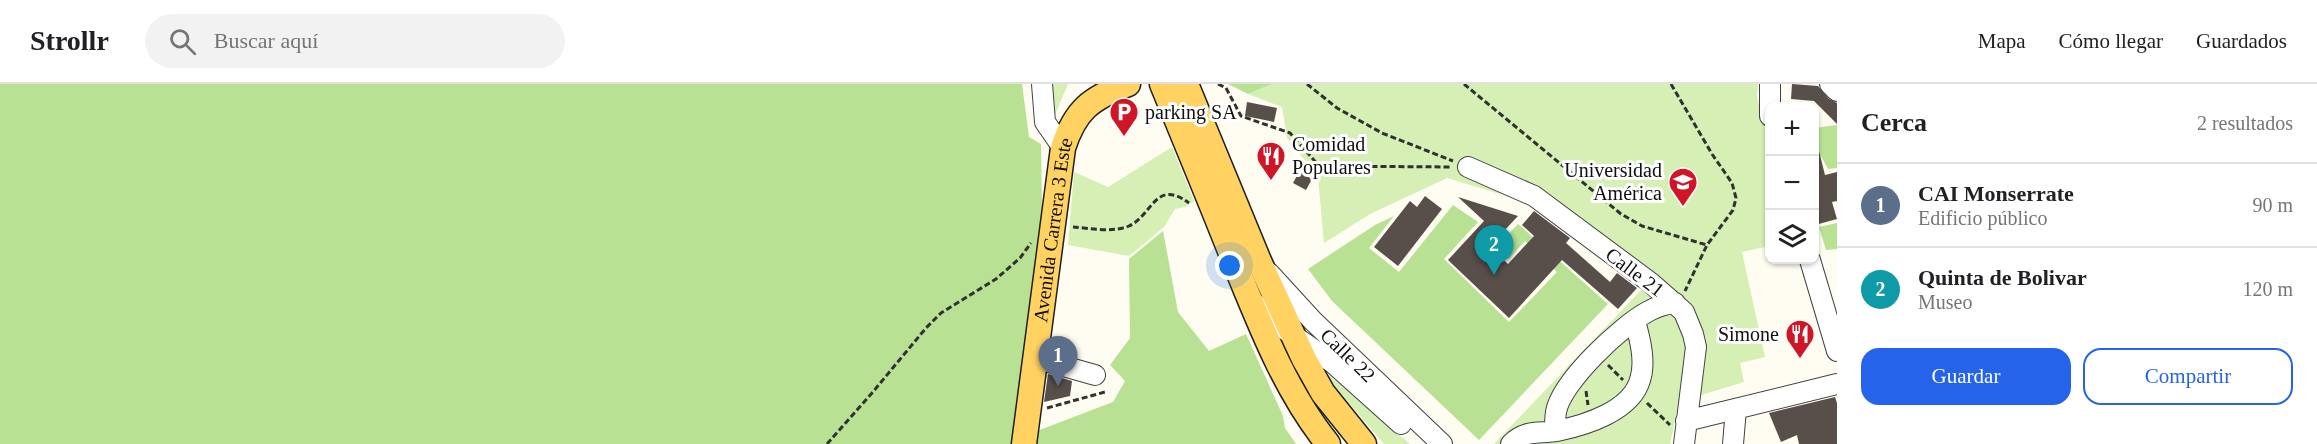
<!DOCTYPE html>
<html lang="es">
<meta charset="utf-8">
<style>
body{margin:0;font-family:Georgia,serif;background:#f2f2f2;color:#202124}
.controls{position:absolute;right:18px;top:18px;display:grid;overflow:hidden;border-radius:12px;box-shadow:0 2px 4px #0004}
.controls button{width:54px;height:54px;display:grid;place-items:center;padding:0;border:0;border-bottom:2px solid #e0e0e0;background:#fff;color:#202124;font:30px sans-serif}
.you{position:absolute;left:1230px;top:182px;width:21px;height:21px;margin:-15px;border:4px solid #fff;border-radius:50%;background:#1a73e8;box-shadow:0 0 0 9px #1a73e833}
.badge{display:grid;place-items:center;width:39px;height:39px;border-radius:50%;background:#2563eb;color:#fff;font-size:20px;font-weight:700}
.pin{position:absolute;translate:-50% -50px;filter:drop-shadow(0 2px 3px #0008)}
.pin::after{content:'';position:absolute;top:32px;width:21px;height:18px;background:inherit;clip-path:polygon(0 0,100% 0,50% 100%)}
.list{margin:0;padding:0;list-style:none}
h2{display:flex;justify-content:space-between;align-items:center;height:78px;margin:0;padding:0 24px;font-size:26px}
h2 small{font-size:20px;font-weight:400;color:#757577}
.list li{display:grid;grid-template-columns:39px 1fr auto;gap:18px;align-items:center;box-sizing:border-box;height:84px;padding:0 24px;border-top:2px solid #e0e0e0}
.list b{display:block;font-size:22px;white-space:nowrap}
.list p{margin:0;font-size:20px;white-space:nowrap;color:#757577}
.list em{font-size:20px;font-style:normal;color:#757577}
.actions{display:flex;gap:12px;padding:18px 24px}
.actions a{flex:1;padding:14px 0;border:2px solid #2563eb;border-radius:18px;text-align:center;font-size:21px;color:#2563eb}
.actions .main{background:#2563eb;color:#fff}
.icon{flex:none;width:33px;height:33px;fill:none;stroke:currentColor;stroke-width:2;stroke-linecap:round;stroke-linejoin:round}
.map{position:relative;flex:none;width:1837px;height:360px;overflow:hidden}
header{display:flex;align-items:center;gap:36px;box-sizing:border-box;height:84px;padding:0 30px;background:#fff;border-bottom:2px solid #e0e0e0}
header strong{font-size:28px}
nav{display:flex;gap:33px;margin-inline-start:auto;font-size:21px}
.search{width:420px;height:54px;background:#f2f2f2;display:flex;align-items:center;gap:15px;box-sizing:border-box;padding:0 21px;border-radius:33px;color:#757577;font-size:22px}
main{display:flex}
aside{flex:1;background:#fff}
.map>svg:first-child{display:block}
</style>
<header>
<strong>Strollr</strong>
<div class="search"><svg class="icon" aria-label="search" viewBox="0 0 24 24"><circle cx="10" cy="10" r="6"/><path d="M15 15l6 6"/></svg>Buscar aquí</div>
<nav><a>Mapa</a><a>Cómo llegar</a><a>Guardados</a></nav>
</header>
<main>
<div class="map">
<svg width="1837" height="360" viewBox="0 0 1837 360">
<rect width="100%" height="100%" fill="#fffcf1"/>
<path fill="#d5efb5" d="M1051 0H1068L1055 31Z
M1272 0H1758L1757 13 1769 58V162L1742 168 1765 273 1740 279 1744 298 1685 316 1678 322 1670 360H1494L1645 202 1537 121 1447 94 1370 130 1324 159 1318 93 1287 54 1282 23 1248 10Z
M1172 63 1194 117 1185 123 1175 125 1164 143 1129 172 1068 161 1074 88 1108 103Z
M1320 285 1340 300 1410 360H1384Z"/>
<path fill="#b9e193" d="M0 0H1022L1029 53 1041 60 1042 126 1013 360H0Z
M1228 0H1272L1248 10Z
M1837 41V84L1828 85 1821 72 1815 73 1814 44Z
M1453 121 1478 138 1444 175 1509 238 1557 188 1525 157 1509 175 1496 163 1518 140 1608 220 1479 356 1332 217 1308 185 1375 141 1394 132 1369 164 1399 188Z
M1837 139V165L1826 166 1819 143Z
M1163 147 1178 228 1209 267 1246 250 1283 332 1285 344 1296 360H1033L1037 347 1113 318 1125 297 1110 281 1130 254 1129 175Z"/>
<path fill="#594f4a" d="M1792 0 1818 2 1829 15 1837 19V40L1814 17 1791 15Z
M1247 18 1277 24 1274 38 1245 32Z
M1819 67 1825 91 1837 88V117L1832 118 1837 135 1815 141V68Z
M1299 88 1312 95 1306 106 1293 99Z
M1425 112 1442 125 1398 182 1374 163 1410 117 1417 123Z
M1458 113 1518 132 1489 163 1508 180 1534 152 1522 141 1534 127 1570 154 1566 159 1610 198 1617 189 1637 204 1618 225 1562 176 1509 234 1448 176 1484 137Z
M1048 290 1072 297 1070 312 1044 318Z
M1835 313 1837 319V360H1799L1797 351 1781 358 1769 329Z"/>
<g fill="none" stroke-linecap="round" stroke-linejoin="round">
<g stroke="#424242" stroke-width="22">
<path id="minor" d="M1042 0 1045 38 1063 64
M1830 0 1837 7
M1770 32V0
M1468 83 1534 112 1651 199 1684 228 1693 250 1696 263 1684 360
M1810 176 1837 267
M1269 189 1313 237 1442 360
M1252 217 1274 238 1333 279 1401 340
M1035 274 1095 291
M1686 337 1837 300
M1555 347C1555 341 1555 334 1556 328 1561 298 1622 241 1649 227 1658 222 1665 220 1675 219
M1511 360C1526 345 1539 350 1557 347 1586 341 1631 327 1640 296 1646 278 1640 255 1635 237
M1733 360 1736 325"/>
</g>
<g stroke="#202020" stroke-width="27">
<g id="major">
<path d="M1162 0C1187 61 1212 121 1236 182 1261 243 1286 308 1328 360"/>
<path d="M1186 0 1259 177 1304 275 1323 309 1364 360"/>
<path id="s1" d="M1024 360 1063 64C1075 26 1091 14 1128 0"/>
</g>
</g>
<path stroke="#313131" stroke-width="3" stroke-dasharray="6 3" stroke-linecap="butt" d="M1218 0 1226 4 1241 32 1290 49 1319 82 1451 83
M1307 0 1337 24 1382 49 1453 77
M1464 0 1621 130 1642 142 1707 161
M1671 0 1712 70 1732 99 1736 114 1733 126 1707 161 1685 207
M1073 143C1089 144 1113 149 1129 142 1153 131 1155 94 1189 119
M1608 281 1623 296
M1586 307 1588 321
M1647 319 1670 341
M1047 324 1105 308
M827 360 872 309 926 244 941 229 996 195 1020 174 1031 159"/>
<use href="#minor" stroke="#fff" stroke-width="20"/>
<use href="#major" stroke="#ffd261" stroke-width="24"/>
</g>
<defs>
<g id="parking-pin" transform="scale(1.5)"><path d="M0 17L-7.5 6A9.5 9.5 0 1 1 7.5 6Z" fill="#d01626" stroke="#fff"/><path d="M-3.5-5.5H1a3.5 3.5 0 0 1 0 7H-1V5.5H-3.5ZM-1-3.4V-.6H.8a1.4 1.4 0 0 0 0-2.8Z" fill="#fff"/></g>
<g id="restaurant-pin" transform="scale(1.5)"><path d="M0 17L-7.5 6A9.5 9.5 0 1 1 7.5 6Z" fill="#d01626" stroke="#fff"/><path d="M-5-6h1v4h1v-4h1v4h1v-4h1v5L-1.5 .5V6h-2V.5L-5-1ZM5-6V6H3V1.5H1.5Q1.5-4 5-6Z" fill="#fff"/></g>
<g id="university-pin" transform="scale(1.5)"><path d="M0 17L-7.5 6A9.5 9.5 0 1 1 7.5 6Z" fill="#d01626" stroke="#fff"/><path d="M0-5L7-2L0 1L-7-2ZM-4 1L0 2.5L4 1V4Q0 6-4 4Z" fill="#fff"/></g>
</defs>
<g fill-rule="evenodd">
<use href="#parking-pin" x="1124" y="28"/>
<use href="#restaurant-pin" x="1271" y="72"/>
<use href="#university-pin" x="1683" y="98"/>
<use href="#restaurant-pin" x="1800" y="250"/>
</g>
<g text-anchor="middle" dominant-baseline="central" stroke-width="6" stroke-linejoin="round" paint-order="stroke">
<g font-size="20" fill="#0f0f0f" stroke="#fff" text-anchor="start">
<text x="1145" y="28">parking SA</text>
<text x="1292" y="60">Comidad<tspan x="1292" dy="23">Populares</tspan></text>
<text x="1662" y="86" text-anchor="end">Universidad<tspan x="1662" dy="23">América</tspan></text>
<text x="1779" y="250" text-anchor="end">Simone</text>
</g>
<g font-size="20" fill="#0f0f0f" stroke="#fff">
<text stroke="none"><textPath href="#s1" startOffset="216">Avenida Carrera 3 Este</textPath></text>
<text transform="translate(1635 188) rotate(37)">Calle 21</text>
<text transform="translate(1348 271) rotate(44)">Calle 22</text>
</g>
</g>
</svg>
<div class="controls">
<button>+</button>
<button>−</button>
<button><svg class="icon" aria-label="layers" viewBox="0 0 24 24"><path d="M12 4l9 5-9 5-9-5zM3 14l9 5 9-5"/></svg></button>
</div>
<div class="you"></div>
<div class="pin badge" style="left:1058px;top:302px;background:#5c6f8a">1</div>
<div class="pin badge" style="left:1494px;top:191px;background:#0f9aa8">2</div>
</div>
<aside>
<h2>Cerca<small>2 resultados</small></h2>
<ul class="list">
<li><span class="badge" style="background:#5c6f8a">1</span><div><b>CAI Monserrate</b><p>Edificio público</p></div><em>90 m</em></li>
<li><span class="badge" style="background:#0f9aa8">2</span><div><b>Quinta de Bolivar</b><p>Museo</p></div><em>120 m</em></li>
</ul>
<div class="actions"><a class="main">Guardar</a><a>Compartir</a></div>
</aside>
</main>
